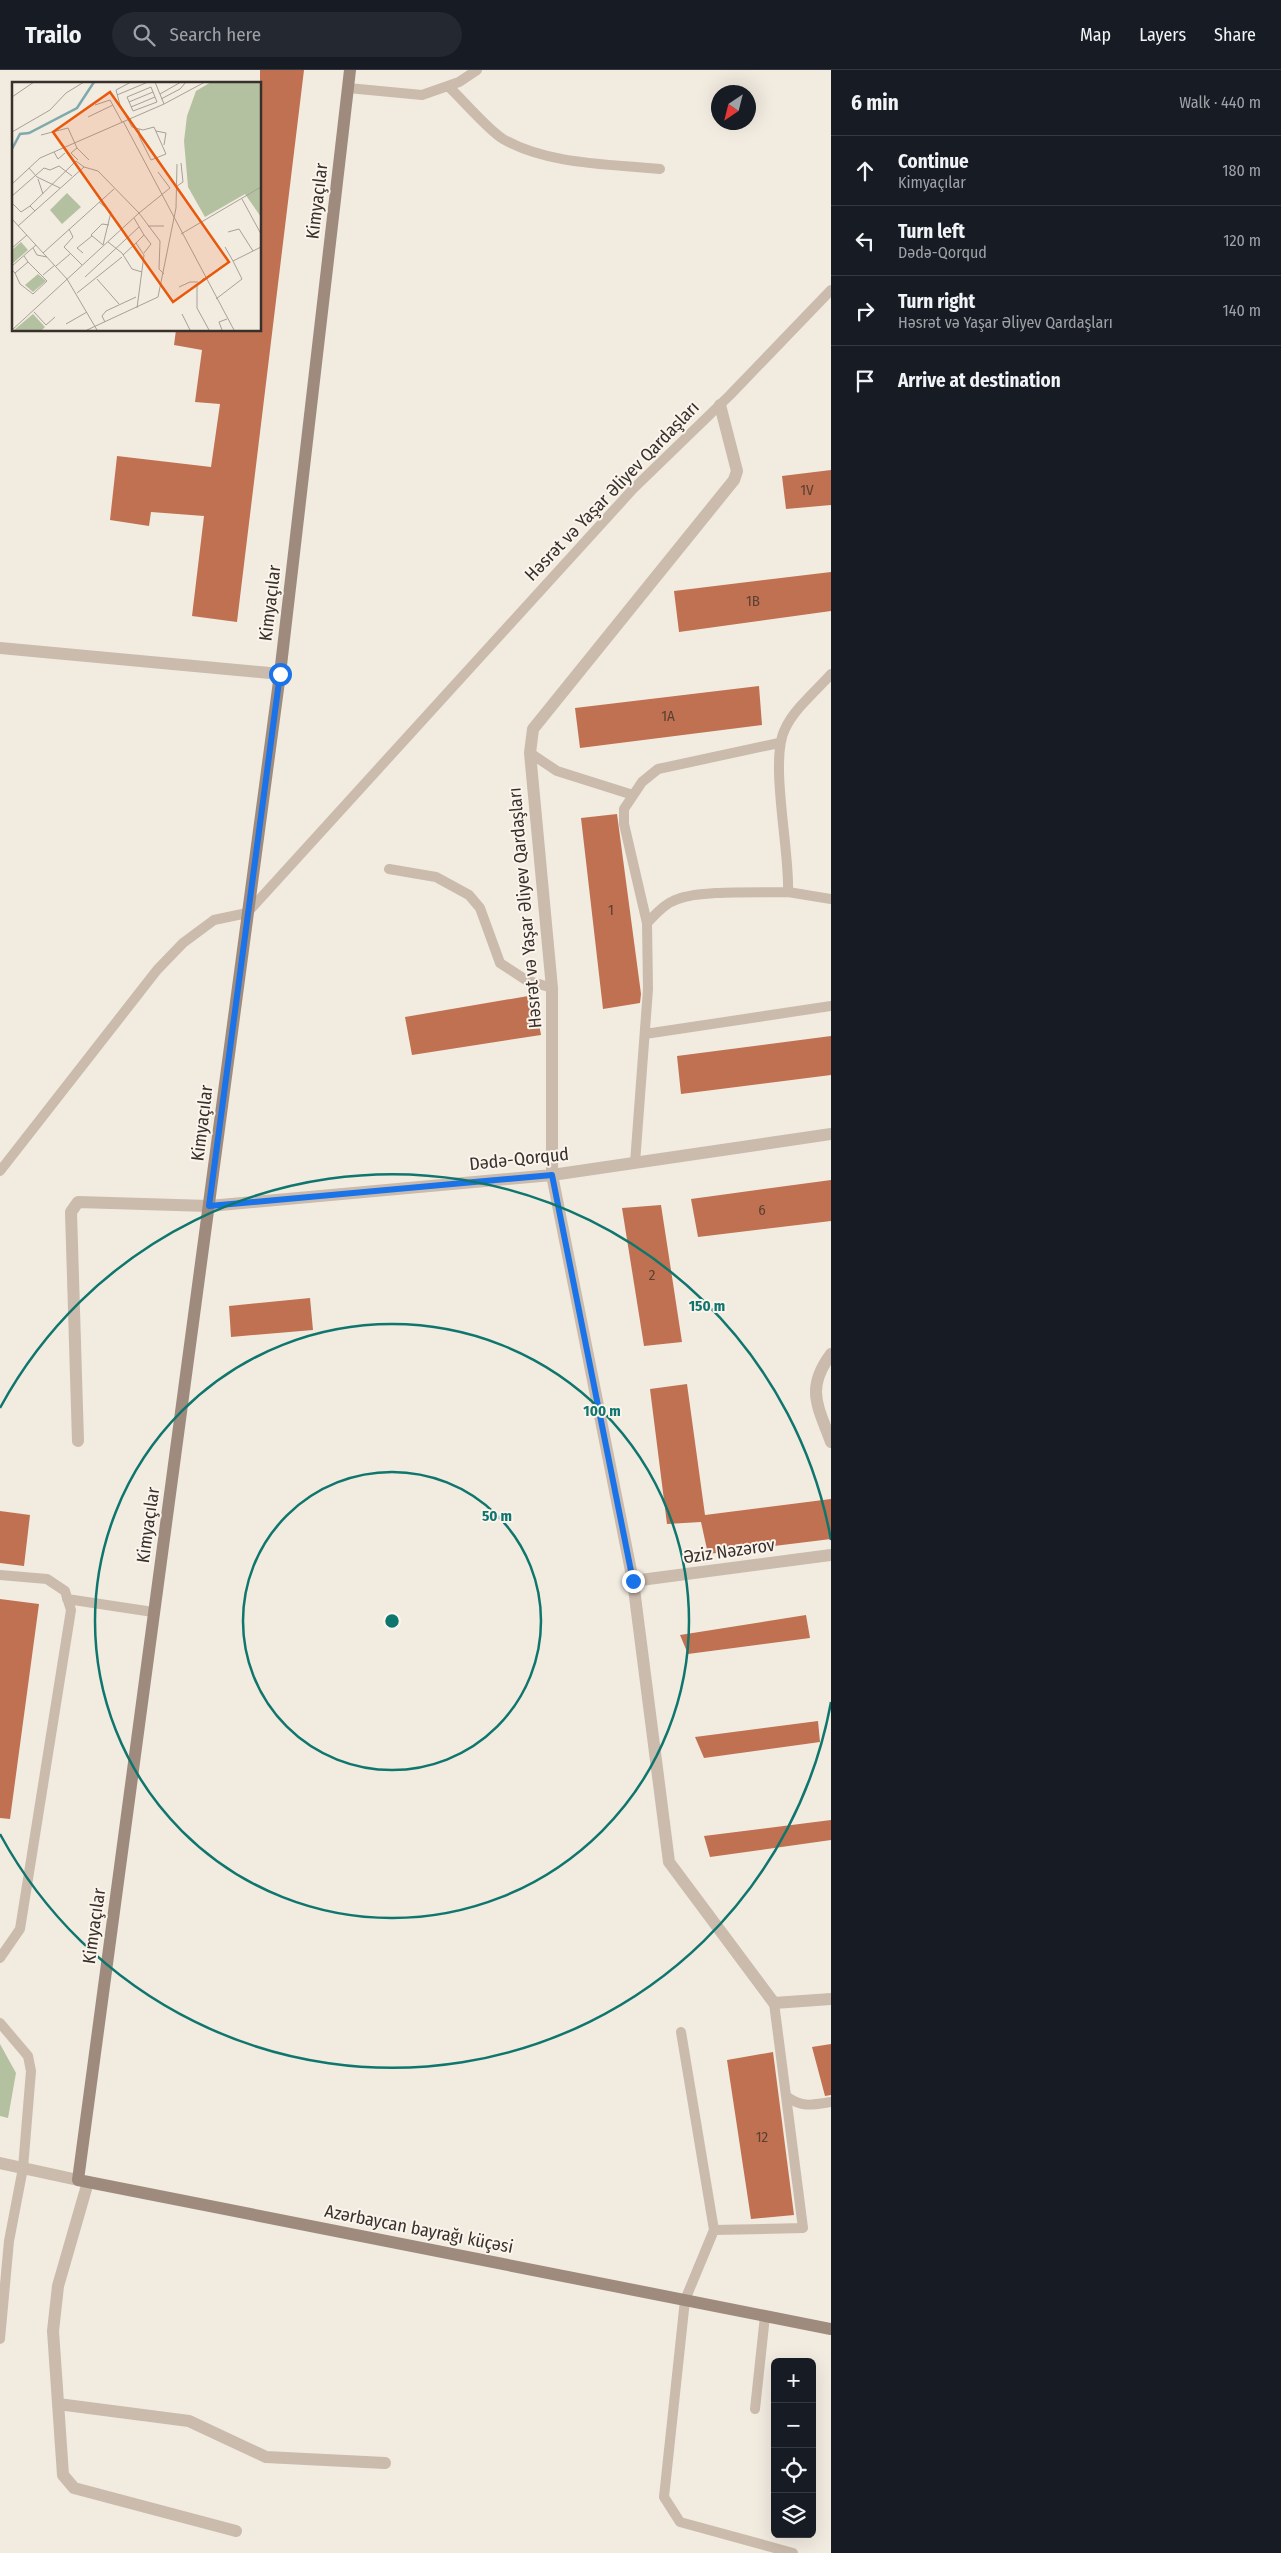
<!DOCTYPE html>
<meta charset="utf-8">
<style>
body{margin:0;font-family:"Fira Sans Condensed",sans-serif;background:#242831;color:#f1f3f6}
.controls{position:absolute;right:15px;bottom:15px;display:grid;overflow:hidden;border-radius:8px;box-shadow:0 5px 20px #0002}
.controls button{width:45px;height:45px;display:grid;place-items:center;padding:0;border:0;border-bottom:1px solid #363941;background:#171b24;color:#f1f3f6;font:25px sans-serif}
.compass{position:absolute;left:711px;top:15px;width:45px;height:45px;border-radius:50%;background:#171b24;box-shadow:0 5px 20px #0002;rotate:215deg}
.stop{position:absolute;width:15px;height:15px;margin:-11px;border:4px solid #1a73e8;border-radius:50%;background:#fff}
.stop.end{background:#1a73e8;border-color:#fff;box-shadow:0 1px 5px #0008}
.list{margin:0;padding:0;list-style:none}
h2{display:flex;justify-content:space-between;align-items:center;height:65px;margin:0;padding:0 20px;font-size:21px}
h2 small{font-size:16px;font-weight:400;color:#9ea1a6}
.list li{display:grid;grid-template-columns:32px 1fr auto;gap:15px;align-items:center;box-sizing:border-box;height:70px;padding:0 20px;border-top:1px solid #363941}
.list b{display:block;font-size:19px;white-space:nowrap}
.list p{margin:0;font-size:16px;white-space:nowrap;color:#9ea1a6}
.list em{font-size:16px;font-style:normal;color:#9ea1a6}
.icon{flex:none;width:28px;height:28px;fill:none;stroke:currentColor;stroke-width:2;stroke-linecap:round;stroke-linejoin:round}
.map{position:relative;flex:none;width:831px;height:2483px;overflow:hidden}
header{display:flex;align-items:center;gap:30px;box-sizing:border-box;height:70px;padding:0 25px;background:#171b24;border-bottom:1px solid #363941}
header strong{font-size:24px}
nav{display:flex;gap:28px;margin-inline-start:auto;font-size:18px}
.search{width:350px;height:45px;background:#242831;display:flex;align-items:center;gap:12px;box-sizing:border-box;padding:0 18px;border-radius:28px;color:#9ea1a6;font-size:19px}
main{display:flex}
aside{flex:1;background:#171b24}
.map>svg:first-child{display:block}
</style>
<header>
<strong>Trailo</strong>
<div class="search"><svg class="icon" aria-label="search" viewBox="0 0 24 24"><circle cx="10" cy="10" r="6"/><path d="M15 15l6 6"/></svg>Search here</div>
<nav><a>Map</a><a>Layers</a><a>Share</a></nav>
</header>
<main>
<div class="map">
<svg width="831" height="2483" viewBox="0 0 831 2483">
<rect width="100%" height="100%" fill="#f2ebe0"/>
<path fill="#b4c1a0" d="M0 1974 16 2003 8 2048 0 2046Z"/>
<path fill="#c07151" d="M260 0H304L237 552 192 546 204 446 151 442 149 456 110 450 117 386 211 397 220 334 195 332 202 280 174 275 176 260H260Z
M831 400V435L786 439 782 406Z
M831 502V541L679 562 674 521Z
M759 616 762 655 580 678 575 638Z
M617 744 641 924 640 933 603 939 581 748Z
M534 925 541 965 412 985 405 947Z
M831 966V1005L681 1024 677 986Z
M831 1110V1151L698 1167 691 1129Z
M661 1135 682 1272 644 1276 622 1138Z
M310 1228 313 1260 231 1267 229 1236Z
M687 1314 705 1445 831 1429V1469L708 1484 701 1452 667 1454 650 1319Z
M0 1441 30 1445 24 1496 0 1493Z
M0 1529 39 1534 10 1749 0 1748Z
M806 1545 810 1568 688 1584 680 1565Z
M818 1651 820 1672 704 1688 695 1667Z
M831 1750V1770L710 1787 704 1766Z
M831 1974V2025L825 2026 812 1977Z
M773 1982 794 2145 751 2149 727 1990Z"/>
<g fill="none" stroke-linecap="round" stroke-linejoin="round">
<path stroke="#cabbac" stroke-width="10" d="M448 16C463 30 487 59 503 69 548 95 610 94 660 99
M348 18 422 25 459 12 477 0
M530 683 557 701 633 725
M389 799 436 807 469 825 480 838 500 893 526 910 552 918
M788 822 831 829
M647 853 624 754V739L642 712 658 699 779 673
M645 964 831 936
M635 1093 648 919 647 853C656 844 665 833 678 829 702 820 760 823 788 822 790 781 769 690 785 659 794 639 816 621 831 604
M0 1101 157 900 183 873 214 850 247 843 633 419 730 325 831 220
M0 1505 47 1509 65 1521 71 1540 20 1859 0 1888
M67 1529 153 1542
M774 1933 786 2026C802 2038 812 2035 831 2032
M0 1953 28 1986 31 2001 23 2098 9 2171 0 2269
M681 1962 714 2160
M786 2026 803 2158 714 2160 685 2230 664 2427 680 2452 793 2483
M755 2339 765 2246"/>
<path stroke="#cabbac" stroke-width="12" d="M720 335 737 401 734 410 533 659 530 683 552 918V1105L633 1511 669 1792 774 1933 831 1929
M0 578 280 604
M831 1284C805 1319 818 1336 831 1372
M78 1371 71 1142 78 1132 209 1136 552 1105 831 1064
M633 1511 831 1485
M0 2093 78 2110
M88 2112 58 2216 53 2261 63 2405 74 2418 236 2461
M58 2334 189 2351 266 2387 385 2393"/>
<path stroke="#9e8b7e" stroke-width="12" d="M350 0 280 604 78 2110 831 2259"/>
</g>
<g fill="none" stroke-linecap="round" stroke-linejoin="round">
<path stroke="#1a73e8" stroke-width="6" d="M280 604 209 1136 552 1105 633 1511"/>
</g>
<g fill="none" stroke="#0f766e" stroke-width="2.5">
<circle cx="392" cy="1551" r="149"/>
<circle cx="392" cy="1551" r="297"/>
<path d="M831 1632A446 446 0 0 1 0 1764M0 1338A446 446 0 0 1 831 1470"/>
</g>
<g text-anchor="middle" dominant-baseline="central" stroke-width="4" stroke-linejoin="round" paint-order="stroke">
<g font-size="15" fill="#5a4034">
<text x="807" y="420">1V</text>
<text x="753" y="531">1B</text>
<text x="668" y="646">1A</text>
<text x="611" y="840">1</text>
<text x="762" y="1140">6</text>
<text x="652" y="1205">2</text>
<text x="762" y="2067">12</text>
</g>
<g font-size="18" fill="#38302b" stroke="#faf4ed">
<text transform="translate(317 131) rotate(-83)">Kimyaçılar</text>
<text transform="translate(612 421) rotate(-46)">Həsrət və Yaşar Əliyev Qardaşları</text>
<text transform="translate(270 533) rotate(-83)">Kimyaçılar</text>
<text transform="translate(525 838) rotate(-95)">Həsrət və Yaşar Əliyev Qardaşları</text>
<text transform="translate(202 1053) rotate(-83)">Kimyaçılar</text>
<text transform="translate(519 1089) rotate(-6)">Dədə-Qorqud</text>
<text transform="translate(148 1455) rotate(-82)">Kimyaçılar</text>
<text transform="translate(729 1481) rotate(-8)">Əziz Nəzərov</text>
<text transform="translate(94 1856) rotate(-82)">Kimyaçılar</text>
<text transform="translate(419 2159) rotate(11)">Azərbaycan bayrağı küçəsi</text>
</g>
</g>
<g transform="translate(12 12)">
<rect width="249" height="249" fill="#f2ebe0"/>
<path d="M199 0H249V135L233 112 193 135 176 105 172 59 175 34 184 9ZM55 111 69 125 50 142 38 128ZM9 160 16 168 0 182V168ZM26 192 34 199 21 210 13 203ZM21 232 33 245 30 248H2Z" fill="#b4c1a0"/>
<path fill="none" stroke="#80a9ae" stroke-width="2.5" d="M0 67 8 52 17 51 65 26 82 0"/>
<path fill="none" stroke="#a8a098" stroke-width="1" d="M119 0 104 8 108 23 120 45 131 48 142 45 154 72 139 78 127 54V47M143 0 152 22M139 5 145 20 121 29 115 15ZM148 12 169 0M105 13 136 0M0 15 22 0M149 17 168 7 174 0M117 20 141 10M83 23 98 18 110 40M119 25 143 15M76 35 101 23M111 39 222 248M144 49 154 51 152 63M0 50 38 28 54 11 72 0M29 53 56 46 65 66 59 71 66 78M65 66 77 78M42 70 46 77 53 71M17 86 25 95 48 106M26 97 31 112M0 102 28 76 152 22 193 0M165 104 171 100 169 81M0 114 32 86 38 88 47 84 60 94M230 117 249 152M87 120 99 130 91 163M0 121 9 130 18 124 23 129M18 124 64 79 72 85M122 136 132 153 124 161 132 173 125 226M0 137 55 197 85 248M6 144 72 85 86 89 127 131 148 159 147 187 152 192M136 144H152M57 147 61 155 52 165 70 183M216 150 227 147 241 169M169 152 249 105M96 160 110 171 120 187 130 190M91 163 79 153 90 142 97 143M213 165 221 179 249 165M0 166 15 153M21 166 25 173 35 175M31 171 102 107M71 171 65 166 80 154M132 171 139 162 132 153M111 173 124 161M0 184 24 163M44 184 58 172M0 188 3 191 16 180 12 174M3 191 8 202 21 212 35 199 16 180M31 193 43 183M73 195 127 145M192 196 185 203V226L197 248M85 197 107 222M167 205 178 200H186M65 211 110 175M204 217 230 197 221 179M22 230 34 243 43 235M170 232 178 248M93 240 90 234 94 229 124 215M54 242 75 230M0 248 127 131 158 106 146 90M75 248 146 215 164 126 165 82M210 248 207 240 215 237"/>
<path fill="#e8590c" fill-opacity="0.15" stroke="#e8590c" stroke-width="2.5" d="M98 10 217 180 161 220 41 50Z"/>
<rect width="249" height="249" fill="none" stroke="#38302b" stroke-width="2.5"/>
</g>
<circle cx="392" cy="1551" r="8" fill="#0f766e" stroke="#faf4ed" stroke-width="2.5"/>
<g font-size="15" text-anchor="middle" font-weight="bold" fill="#0f766e" stroke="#faf4ed" stroke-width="4" stroke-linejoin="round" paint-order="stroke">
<text x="707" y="1241">150 m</text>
<text x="602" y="1346">100 m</text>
<text x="497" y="1451">50 m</text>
</g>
</svg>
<div class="controls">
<button>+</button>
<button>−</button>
<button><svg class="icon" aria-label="locate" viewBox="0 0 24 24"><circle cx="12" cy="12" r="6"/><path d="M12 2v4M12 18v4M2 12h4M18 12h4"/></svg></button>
<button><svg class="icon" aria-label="layers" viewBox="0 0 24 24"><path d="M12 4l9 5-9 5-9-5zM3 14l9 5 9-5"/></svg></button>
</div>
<svg class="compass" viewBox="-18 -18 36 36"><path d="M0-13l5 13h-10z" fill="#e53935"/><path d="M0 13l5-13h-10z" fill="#9ea1a6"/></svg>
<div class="stop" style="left:280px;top:604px"></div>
<div class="stop end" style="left:633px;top:1511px"></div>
</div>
<aside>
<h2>6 min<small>Walk · 440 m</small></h2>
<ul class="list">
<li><svg class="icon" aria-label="ahead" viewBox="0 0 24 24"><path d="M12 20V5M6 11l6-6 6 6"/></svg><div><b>Continue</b><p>Kimyaçılar</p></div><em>180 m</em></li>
<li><svg class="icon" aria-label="left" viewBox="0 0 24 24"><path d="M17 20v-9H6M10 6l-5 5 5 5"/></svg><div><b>Turn left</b><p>Dədə-Qorqud</p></div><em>120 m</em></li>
<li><svg class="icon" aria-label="right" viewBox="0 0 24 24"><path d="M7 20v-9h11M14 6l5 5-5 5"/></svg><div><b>Turn right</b><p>Həsrət və Yaşar Əliyev Qardaşları</p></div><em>140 m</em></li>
<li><svg class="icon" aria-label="arrive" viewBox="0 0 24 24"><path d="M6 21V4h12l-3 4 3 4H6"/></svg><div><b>Arrive at destination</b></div></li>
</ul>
</aside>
</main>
